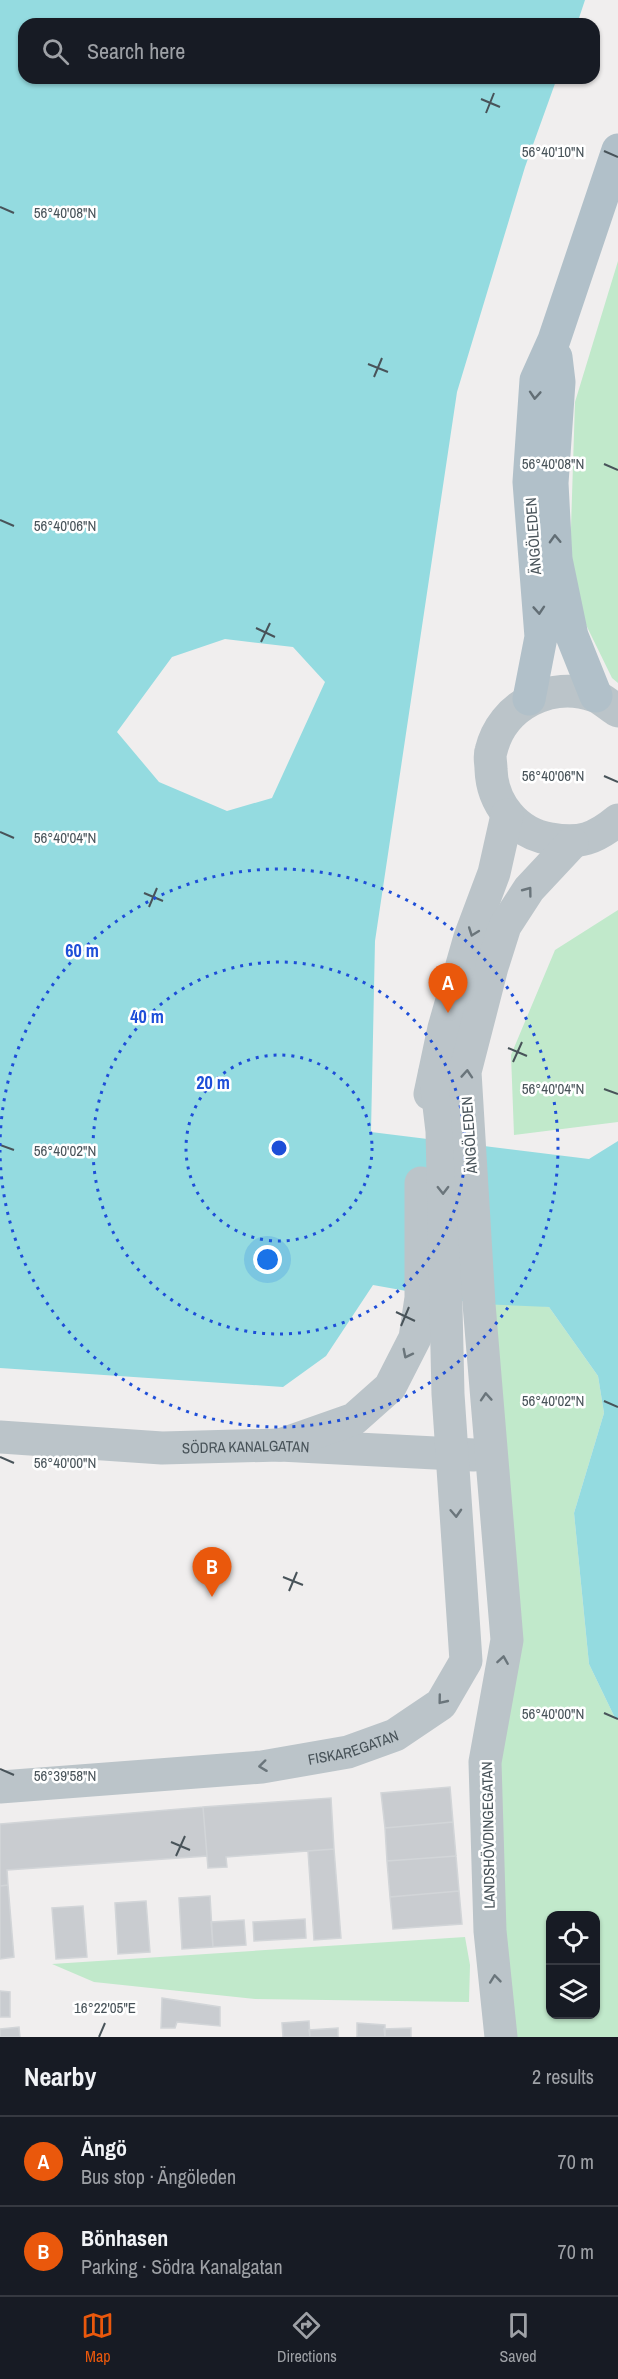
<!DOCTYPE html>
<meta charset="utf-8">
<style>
body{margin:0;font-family:"Archivo Narrow",sans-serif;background:#20242c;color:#f1f3f6}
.controls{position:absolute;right:18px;bottom:18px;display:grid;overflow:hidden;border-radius:12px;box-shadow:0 2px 4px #0004}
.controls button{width:54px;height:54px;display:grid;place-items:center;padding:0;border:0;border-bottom:2px solid #363941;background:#171b24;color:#f1f3f6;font:30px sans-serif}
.you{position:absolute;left:268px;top:1260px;width:21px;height:21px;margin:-15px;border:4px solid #fff;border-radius:50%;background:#1a73e8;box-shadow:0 0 0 9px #1a73e833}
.badge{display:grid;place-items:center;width:39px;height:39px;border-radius:50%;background:#ea580c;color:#fff;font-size:20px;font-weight:700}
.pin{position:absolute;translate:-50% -50px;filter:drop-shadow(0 2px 3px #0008)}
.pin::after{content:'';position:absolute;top:32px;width:21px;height:18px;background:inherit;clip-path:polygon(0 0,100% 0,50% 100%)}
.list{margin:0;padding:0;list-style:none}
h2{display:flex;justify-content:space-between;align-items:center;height:78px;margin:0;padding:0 24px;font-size:26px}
h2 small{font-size:20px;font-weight:400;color:#9ea1a6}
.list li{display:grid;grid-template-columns:39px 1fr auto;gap:18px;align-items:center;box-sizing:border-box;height:90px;padding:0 24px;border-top:2px solid #363941}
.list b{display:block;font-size:22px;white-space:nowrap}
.list p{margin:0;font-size:20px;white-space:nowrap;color:#9ea1a6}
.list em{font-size:20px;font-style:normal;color:#9ea1a6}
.icon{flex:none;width:33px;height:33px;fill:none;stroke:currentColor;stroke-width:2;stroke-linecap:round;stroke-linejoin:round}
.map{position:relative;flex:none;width:618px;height:2037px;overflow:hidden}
.search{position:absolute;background:#171b24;box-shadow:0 2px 4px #0004;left:18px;right:18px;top:18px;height:66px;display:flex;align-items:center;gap:15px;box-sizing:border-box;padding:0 21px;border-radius:18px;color:#9ea1a6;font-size:22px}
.sheet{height:258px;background:#171b24}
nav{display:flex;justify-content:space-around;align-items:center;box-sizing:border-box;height:84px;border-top:2px solid #363941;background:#171b24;font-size:16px;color:#9ea1a6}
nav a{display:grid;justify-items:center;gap:3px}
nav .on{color:#ea580c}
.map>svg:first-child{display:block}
</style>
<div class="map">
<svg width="618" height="2037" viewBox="0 0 618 2037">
<rect width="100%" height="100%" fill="#f0eeee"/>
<path fill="#c1e9cb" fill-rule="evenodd" d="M618 261V683L612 678 569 590 575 402Z
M618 910V1122L514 1135 511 1055 555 950Z
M478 1296 549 1307 598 1376 604 1413 574 1513 589 1664 615 1718 618 1720V2037H501L497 1695ZM550 1916H596V2014H550Z
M465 1937 470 1965 469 2002 255 1999 94 1982 52 1964Z"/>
<path fill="#94dbe0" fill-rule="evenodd" d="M0 0H585L577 24H24V78H557L525 167 457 392 375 941 371 1132 589 1159 618 1141V1720L615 1718 589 1664 574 1513 604 1413 598 1376 549 1307 479 1304 373 1285 326 1356 283 1387 0 1368ZM225 639 293 647 325 682 272 798 227 811 159 782 117 732 172 657Z"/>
<path fill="#c9ccd0" stroke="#d2d5d8" stroke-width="1.5" d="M450 1787 453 1822 385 1828 381 1793Z
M331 1798 334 1849 226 1857 227 1867 208 1868 203 1807Z
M203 1807 207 1856 7 1870 8 1885 0 1886V1824Z
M453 1822 456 1856 387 1861 385 1828Z
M334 1849 341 1938 314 1940 308 1851Z
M456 1856 459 1891 390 1897 387 1861Z
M8 1885 14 1957 0 1959V1886Z
M459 1891 462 1924 393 1929 390 1897Z
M210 1896 213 1947 182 1949 179 1898Z
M146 1901 150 1952 118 1954 115 1903Z
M83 1906 87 1957 56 1959 52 1908Z
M305 1919 306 1938 254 1941 253 1922Z
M244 1920 246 1945 213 1947 211 1922Z
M0 1991 10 1992V2017H0Z
M162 1998 220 2007V2026L177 2022 175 2028H161Z
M309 2021 310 2037H283L282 2023Z
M357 2023 385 2025V2037H357Z
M19 2027 20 2037H0V2029Z
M338 2028V2037H310L309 2030Z
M411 2028V2037H385L384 2029Z"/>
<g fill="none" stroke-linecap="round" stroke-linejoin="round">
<g stroke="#bbc4c9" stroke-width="33">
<path d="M618 711C611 707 603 699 595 696 551 680 502 705 491 751 489 756 491 763 491 769 492 803 516 834 551 839 580 844 595 839 618 820"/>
<path d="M430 1094 444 1028 470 937 494 873 507 815"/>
<path id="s1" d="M0 1437 162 1448 280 1445 474 1455"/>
<path d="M280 1445 354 1419 390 1387 415 1338 421 1298V1183"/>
<path id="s2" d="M0 1787 262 1767 348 1752 395 1735 441 1704 466 1661 448 1394 442 1131 435 1072"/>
<path d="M501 2037 490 1931 485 1762 507 1640 479 1304 465 1072 492 967 505 926 529 889 572 843"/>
</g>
<path stroke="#b1c0c9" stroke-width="33" d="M556 357 559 382 552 483 556 559 572 636 596 696
M529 699 541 637 529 482 536 380 554 340 618 150"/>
</g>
<defs><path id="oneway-chevron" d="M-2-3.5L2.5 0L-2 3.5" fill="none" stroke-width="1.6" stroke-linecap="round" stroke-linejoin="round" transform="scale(1.5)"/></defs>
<g stroke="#626e75">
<use href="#oneway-chevron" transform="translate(535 395) rotate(94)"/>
<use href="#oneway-chevron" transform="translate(555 539) rotate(-92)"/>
<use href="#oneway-chevron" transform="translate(539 610) rotate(86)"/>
</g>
<g stroke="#6a757b">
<use href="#oneway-chevron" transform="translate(528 891) rotate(-53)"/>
<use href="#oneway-chevron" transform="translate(473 932) rotate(110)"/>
<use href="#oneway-chevron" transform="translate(467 1074) rotate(-86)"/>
<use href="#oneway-chevron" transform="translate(443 1190) rotate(89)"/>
<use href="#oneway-chevron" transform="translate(407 1354) rotate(117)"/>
<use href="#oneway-chevron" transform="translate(486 1397) rotate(-94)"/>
<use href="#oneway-chevron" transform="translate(456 1513) rotate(87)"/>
<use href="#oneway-chevron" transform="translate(503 1660) rotate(-81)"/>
<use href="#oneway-chevron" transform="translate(442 1700) rotate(129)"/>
<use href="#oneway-chevron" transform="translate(263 1766) rotate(173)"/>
<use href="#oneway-chevron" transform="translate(495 1979) rotate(-96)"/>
</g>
<path fill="none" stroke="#485359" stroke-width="2" d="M481 99 500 107M486 113 494 93M604 151 618 157M0 207 14 213M368 364 388 372M374 377 382 358M604 464 618 470M0 520 14 526M256 628 275 637M261 642 270 623M604 776 618 782M0 832 14 838M144 893 163 901M149 907 157 888M508 1048 527 1056M513 1062 522 1042M604 1089 618 1094M0 1145 14 1150M396 1312 415 1321M401 1326 409 1307M604 1401 618 1407M0 1457 14 1463M283 1577 303 1585M289 1591 297 1572M604 1713 618 1719M0 1769 14 1775M171 1842 190 1850M176 1856 185 1836M99 2037 105 2023"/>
<g fill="none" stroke="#1d4ed8" stroke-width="3" stroke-dasharray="3 6">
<circle cx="279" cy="1148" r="93"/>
<circle cx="279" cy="1148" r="186"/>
<path d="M0 1146A279 279 0 1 1 0 1150"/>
</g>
<g text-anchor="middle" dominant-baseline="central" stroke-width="5" stroke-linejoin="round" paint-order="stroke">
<g font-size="15" fill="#485359" stroke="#fff">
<text transform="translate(533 536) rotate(-94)">ÄNGÖLEDEN</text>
<text transform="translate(469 1135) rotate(-94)">ÄNGÖLEDEN</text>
<text stroke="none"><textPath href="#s1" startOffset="246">SÖDRA KANALGATAN</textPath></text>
<text stroke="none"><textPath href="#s2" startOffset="356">FISKAREGATAN</textPath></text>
<text transform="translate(488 1835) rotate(-91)">LANDSHÖVDINGEGATAN</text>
</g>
</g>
<g font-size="15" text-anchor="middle" fill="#485359" stroke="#fff" stroke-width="5" stroke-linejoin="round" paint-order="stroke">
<text x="553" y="157">56°40'10"N</text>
<text x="65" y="218">56°40'08"N</text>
<text x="553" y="469">56°40'08"N</text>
<text x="65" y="531">56°40'06"N</text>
<text x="553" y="781">56°40'06"N</text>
<text x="65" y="843">56°40'04"N</text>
<text x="553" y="1094">56°40'04"N</text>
<text x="65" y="1156">56°40'02"N</text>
<text x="553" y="1406">56°40'02"N</text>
<text x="65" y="1468">56°40'00"N</text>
<text x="553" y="1719">56°40'00"N</text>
<text x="65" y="1781">56°39'58"N</text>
<text x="105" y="2013">16°22'05"E</text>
</g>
<circle cx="279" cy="1148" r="9" fill="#1d4ed8" stroke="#fff" stroke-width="3"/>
<g font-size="18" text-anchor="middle" font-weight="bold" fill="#1d4ed8" stroke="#fff" stroke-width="5" stroke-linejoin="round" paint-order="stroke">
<text x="82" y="957">60 m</text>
<text x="147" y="1023">40 m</text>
<text x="213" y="1089">20 m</text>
</g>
</svg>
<div class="controls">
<button><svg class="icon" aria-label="locate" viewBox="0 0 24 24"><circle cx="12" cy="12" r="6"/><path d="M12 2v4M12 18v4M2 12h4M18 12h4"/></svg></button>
<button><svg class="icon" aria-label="layers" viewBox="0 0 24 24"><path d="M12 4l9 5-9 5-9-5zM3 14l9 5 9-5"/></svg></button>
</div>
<div class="you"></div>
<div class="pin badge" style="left:448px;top:1013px">A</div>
<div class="pin badge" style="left:212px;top:1597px">B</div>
<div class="search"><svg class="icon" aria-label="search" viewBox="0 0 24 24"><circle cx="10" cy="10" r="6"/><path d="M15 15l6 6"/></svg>Search here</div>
</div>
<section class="sheet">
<h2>Nearby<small>2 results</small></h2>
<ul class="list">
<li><span class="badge">A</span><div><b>Ängö</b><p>Bus stop · Ängöleden</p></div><em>70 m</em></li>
<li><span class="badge">B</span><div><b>Bönhasen</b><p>Parking · Södra Kanalgatan</p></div><em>70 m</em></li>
</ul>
</section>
<nav>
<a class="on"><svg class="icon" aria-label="map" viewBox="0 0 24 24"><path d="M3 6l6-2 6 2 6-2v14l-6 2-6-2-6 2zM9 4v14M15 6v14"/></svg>Map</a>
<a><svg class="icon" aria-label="directions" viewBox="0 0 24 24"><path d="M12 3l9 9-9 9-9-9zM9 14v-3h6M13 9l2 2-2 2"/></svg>Directions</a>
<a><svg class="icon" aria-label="saved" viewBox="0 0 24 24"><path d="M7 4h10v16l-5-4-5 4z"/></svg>Saved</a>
</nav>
